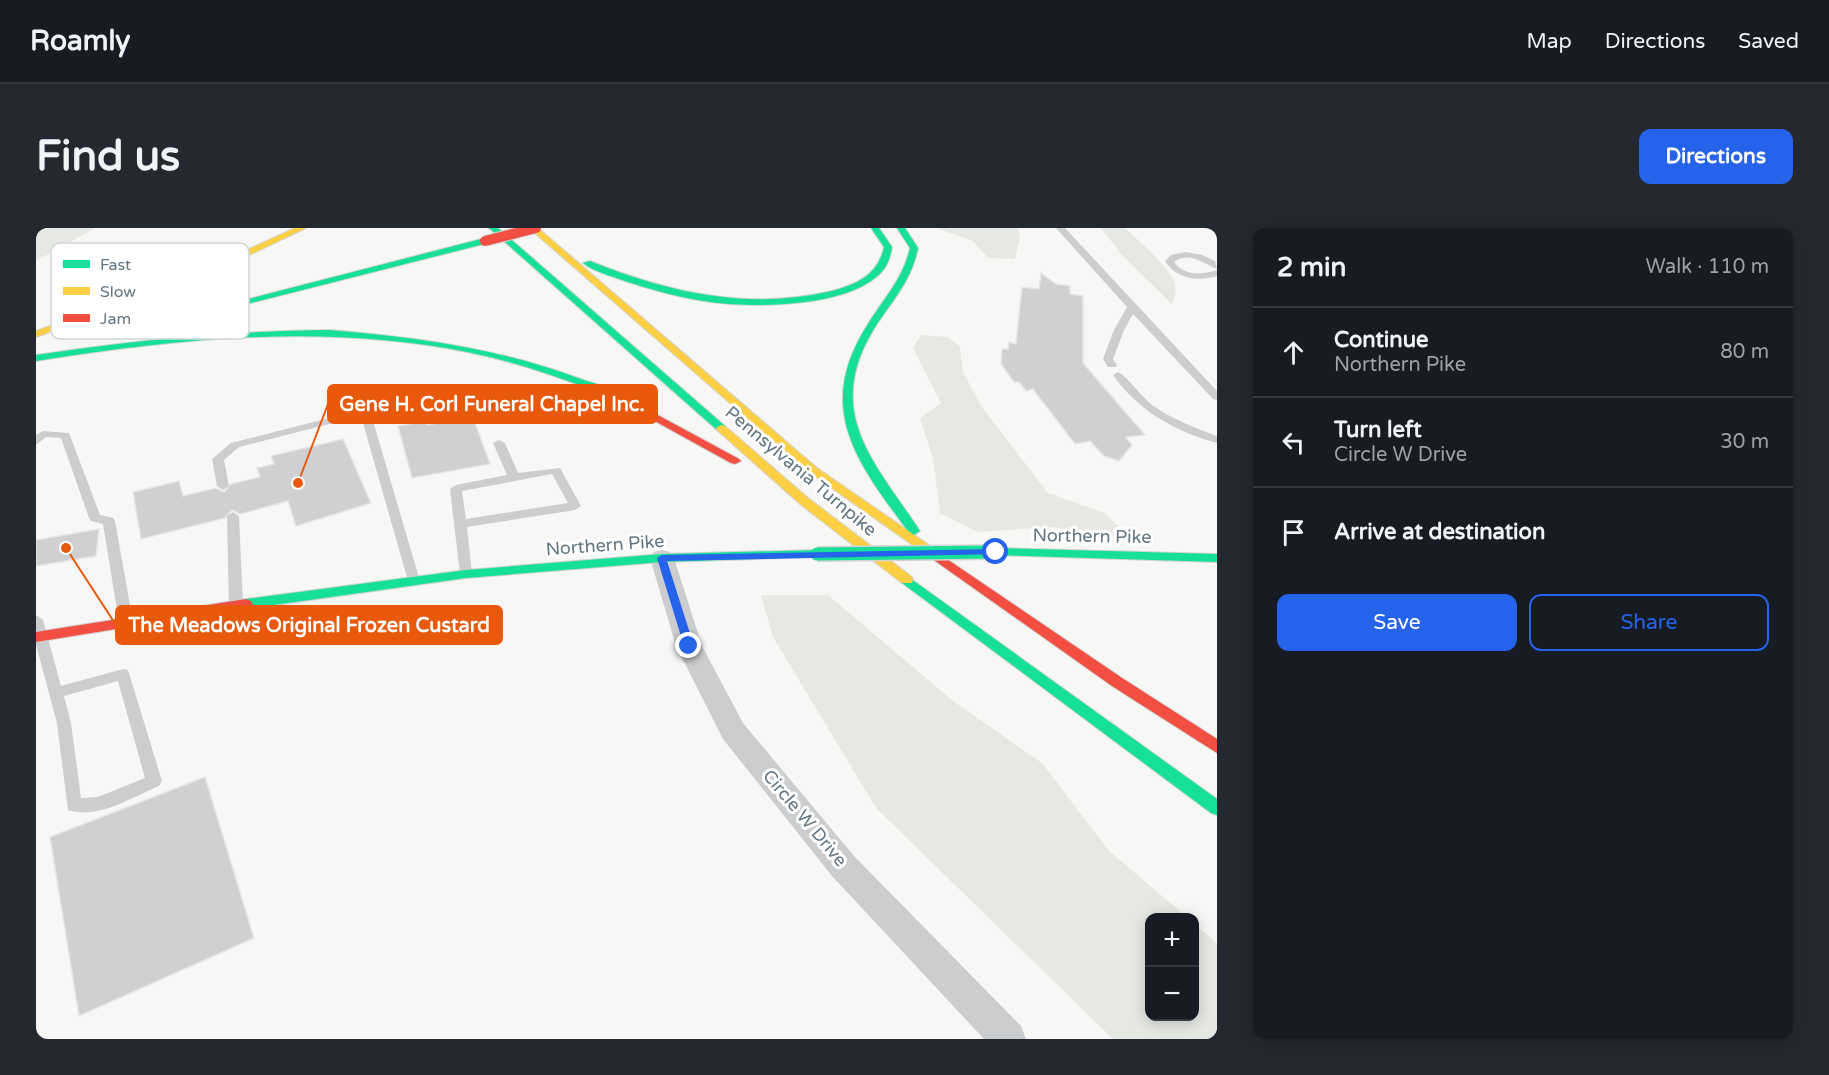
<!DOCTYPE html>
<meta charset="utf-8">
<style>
body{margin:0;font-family:"Varela Round",sans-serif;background:#242831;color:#f1f3f6}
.controls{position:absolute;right:18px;bottom:18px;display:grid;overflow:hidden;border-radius:12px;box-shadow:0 3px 15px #0003}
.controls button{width:54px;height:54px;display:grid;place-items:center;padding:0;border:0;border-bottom:2px solid #363941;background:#171b24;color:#f1f3f6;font:30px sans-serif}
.stop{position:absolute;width:18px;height:18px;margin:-14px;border:4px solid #2563eb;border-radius:50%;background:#fff}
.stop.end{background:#2563eb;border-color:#fff;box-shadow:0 2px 6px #0008}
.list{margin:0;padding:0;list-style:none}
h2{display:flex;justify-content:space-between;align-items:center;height:78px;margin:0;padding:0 24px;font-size:26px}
h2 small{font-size:20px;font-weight:400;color:#9ea1a6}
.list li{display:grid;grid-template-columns:39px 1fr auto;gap:18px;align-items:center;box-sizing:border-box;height:90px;padding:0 24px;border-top:2px solid #363941}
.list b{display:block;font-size:22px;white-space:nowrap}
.list p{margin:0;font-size:20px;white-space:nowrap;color:#9ea1a6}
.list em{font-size:20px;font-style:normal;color:#9ea1a6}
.actions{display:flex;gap:12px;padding:18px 24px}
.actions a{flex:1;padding:14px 0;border:2px solid #2563eb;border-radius:12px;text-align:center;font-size:21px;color:#2563eb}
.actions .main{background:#2563eb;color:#fff}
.icon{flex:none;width:33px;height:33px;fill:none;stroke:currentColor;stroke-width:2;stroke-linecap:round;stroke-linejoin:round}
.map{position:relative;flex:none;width:1181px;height:811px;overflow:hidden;border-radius:12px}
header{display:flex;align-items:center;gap:36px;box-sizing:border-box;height:84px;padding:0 30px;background:#171b24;border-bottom:2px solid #363941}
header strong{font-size:28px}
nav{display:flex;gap:33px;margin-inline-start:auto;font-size:21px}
.intro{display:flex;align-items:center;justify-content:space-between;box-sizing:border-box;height:144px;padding:0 36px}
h1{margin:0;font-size:42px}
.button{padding:15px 27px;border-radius:12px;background:#2563eb;color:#fff;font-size:21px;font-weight:700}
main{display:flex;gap:36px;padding:0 36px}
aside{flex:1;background:#171b24;border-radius:12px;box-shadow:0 3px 15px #0003}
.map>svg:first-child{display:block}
</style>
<header>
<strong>Roamly</strong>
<nav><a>Map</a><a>Directions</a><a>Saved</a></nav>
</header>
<div class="intro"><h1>Find us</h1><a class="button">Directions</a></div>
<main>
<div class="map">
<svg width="1181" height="811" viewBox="0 0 1181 811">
<rect width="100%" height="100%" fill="#f7f7f6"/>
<path fill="#e6e9e3" d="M0 0H59L0 33Z
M900 0H982L984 9 979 31 952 30 937 13Z
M1065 0H1089C1103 13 1130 36 1138 53 1141 61 1139 69 1136 76L1085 26Z
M885 107 912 109 924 119 927 144 945 178 1012 265 1069 285 1091 308 1013 299 942 304 904 285 897 230 884 190 905 175 877 120Z
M725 367H792L917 473 1006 535 1073 623 1151 689 1114 690V788H1158L1159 696 1181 715V811H1077L840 580 737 409Z"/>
<path fill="#ced0d1" stroke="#e6e6e6" stroke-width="1.5" d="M1005 45 1020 56 1034 58V66L1047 68V135L1109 207 1090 209 1096 217 1083 233 1068 228 1054 213 1039 216 997 161 990 163 983 154H978L965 136 966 121H972L973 114 980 116 986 59 1003 61Z
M437 189 454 236 376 250 362 198 390 193 391 197Z
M307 211 335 275 260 298 252 273 204 286 196 282 189 290 105 311 97 264 143 253 147 268 180 260 188 264 195 256 224 249 221 240 238 236 235 228Z
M63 301 60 328 0 338V312Z
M169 549 218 710 43 788 14 609Z"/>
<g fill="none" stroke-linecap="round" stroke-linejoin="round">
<g stroke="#d3d4d4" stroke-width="2">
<path id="fast" d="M453 0H462L689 198V202H681Z
M835 0H843L856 19C854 32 850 42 839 50 803 79 718 80 674 74 645 70 616 62 589 53 575 48 558 44 547 35L554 33C631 64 709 82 791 64 818 58 842 48 848 19Z
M861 0H869L882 20C876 51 858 71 841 96 785 183 837 232 884 303L878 307 874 306C822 235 777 181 832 96 848 70 867 51 874 20Z
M449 10 452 11V15L132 96 127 93Z
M154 74 157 75V79L55 101 50 98 55 95Z
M293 102C378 109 461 120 542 150 555 155 574 158 584 167L583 169H575C530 152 484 135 436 125 291 95 145 110 0 133V127C100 112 192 103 293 102Z
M960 320 1181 326V334L956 327 954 324 956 321Z
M781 322 787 326 785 329 626 334 430 350 210 381 203 376 210 371 430 342 626 326Z
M871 348 1181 571V587L1175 585 866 355 865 352Z"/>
</g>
<g stroke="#d3d4d4" stroke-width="2">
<path id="slow" d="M259 0H270L171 47 0 109V103L165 43Z
M493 0H502L781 240 903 324 905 327 903 330H895L773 244Z
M685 197 689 198 772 270 876 349 877 352 876 355H866L764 276 681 202 680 200Z"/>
</g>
<g stroke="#d3d4d4" stroke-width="2">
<path id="jam" d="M579 164 703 231 705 233 699 236 695 235 575 169 574 167Z
M899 323 1086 450 1181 511V525L1076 458 895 330 893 327Z
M210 371 215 373 217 376 215 379 0 414V404Z"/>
</g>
<path fill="#cccdce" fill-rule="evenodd" d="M1020 0H1029L1181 163V172L1177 171 1097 86 1088 102 1077 131 1081 137 1080 139H1072L1067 131 1078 102 1091 79Z
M1150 24 1166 27 1179 33 1181 41C1167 35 1153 23 1138 34 1148 48 1165 47 1181 42V48C1162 54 1140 51 1129 33L1135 27Z
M1082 144C1090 147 1106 169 1116 177 1136 191 1159 200 1181 208V215C1140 204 1101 182 1077 147Z
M313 185 337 193 384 353 383 356 378 357 372 353 327 195 313 191 203 219 188 232 193 258 187 262 181 258 176 231 195 215Z
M7 203 33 205 64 287 77 290 79 293 97 394 95 397H85L83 394 67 296 55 293 53 290 25 210 10 209 0 217V207Z
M463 212 469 215 482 245 524 240 545 278 539 282 431 299 436 346 430 350 424 346 414 261 420 257 471 247 457 215ZM516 246 532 275 430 291 426 263Z
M197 284 203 288 207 377 200 382 193 377 191 288Z
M0 387 7 392 25 458 87 441 92 442 126 553 123 558C97 569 61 592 32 582L21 495 0 417ZM82 453 109 550 62 569 45 570 35 495 28 468Z"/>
<path fill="#cccdce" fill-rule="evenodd" d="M626 322 634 324 638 330 666 418 707 495 818 628 985 798 990 811H948L796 648 687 511 640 418 614 330 618 324Z"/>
<use href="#fast" fill="#16e098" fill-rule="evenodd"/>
<use href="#slow" fill="#ffcf43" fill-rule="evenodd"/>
<use href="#jam" fill="#f24e42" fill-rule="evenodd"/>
<g stroke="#d3d4d4" stroke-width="16" stroke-linecap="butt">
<path id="fast-bridge" d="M781 326 960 324"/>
</g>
<g stroke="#d3d4d4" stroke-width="12" stroke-linecap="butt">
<path id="jam-bridge" d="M449 13 500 0"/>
</g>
<use href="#fast-bridge" stroke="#16e098" stroke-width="13"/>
<use href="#jam-bridge" stroke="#f24e42" stroke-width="10"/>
</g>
<path fill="#2563eb" d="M960 321 963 322V326L631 333 658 418 653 422 648 418 621 330 626 327Z"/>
<g text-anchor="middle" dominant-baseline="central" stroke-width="6" stroke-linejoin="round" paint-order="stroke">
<g font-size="18" fill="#617682" stroke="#fff">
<text transform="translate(765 243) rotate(40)">Pennsylvania Turnpike</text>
<text transform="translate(1056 308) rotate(1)">Northern Pike</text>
<text transform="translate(569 317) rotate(-4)">Northern Pike</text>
<text transform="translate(769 590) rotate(50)">Circle W Drive</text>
</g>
</g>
<rect x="15" y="15" width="198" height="96" rx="9" fill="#fff" stroke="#d0d6da" stroke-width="1.5"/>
<rect x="27" y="32" width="27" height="8" fill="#16e098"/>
<rect x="27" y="59" width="27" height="8" fill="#ffcf43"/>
<rect x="27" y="86" width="27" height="8" fill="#f24e42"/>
<g font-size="16" fill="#617682">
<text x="64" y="42">Fast</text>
<text x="64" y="69">Slow</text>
<text x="64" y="96">Jam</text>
</g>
<path fill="none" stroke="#e8590c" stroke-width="2" d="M262 255L292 176M30 320L80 397"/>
<g fill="#e8590c" stroke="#fff" stroke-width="2">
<circle cx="262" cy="255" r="6"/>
<circle cx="30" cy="320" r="6"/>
</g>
<g fill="#e8590c" stroke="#e8590c" stroke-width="2">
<rect x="292" y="157" width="329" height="38" rx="6"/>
<rect x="80" y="378" width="386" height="38" rx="6"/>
</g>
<g font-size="20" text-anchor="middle" font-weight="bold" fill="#fff">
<text x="456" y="183">Gene H. Corl Funeral Chapel Inc.</text>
<text x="273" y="404">The Meadows Original Frozen Custard</text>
</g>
</svg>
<div class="controls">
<button>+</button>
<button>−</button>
</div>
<div class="stop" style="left:960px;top:324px"></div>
<div class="stop end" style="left:653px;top:418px"></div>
</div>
<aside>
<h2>2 min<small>Walk · 110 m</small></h2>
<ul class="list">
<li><svg class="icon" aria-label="ahead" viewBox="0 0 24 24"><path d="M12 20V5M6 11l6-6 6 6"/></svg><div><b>Continue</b><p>Northern Pike</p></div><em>80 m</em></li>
<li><svg class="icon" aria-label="left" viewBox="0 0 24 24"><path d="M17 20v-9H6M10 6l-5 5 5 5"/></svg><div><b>Turn left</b><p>Circle W Drive</p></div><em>30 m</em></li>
<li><svg class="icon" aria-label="arrive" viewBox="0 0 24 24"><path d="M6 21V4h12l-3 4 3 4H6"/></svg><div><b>Arrive at destination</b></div></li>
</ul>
<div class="actions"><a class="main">Save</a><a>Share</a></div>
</aside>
</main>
